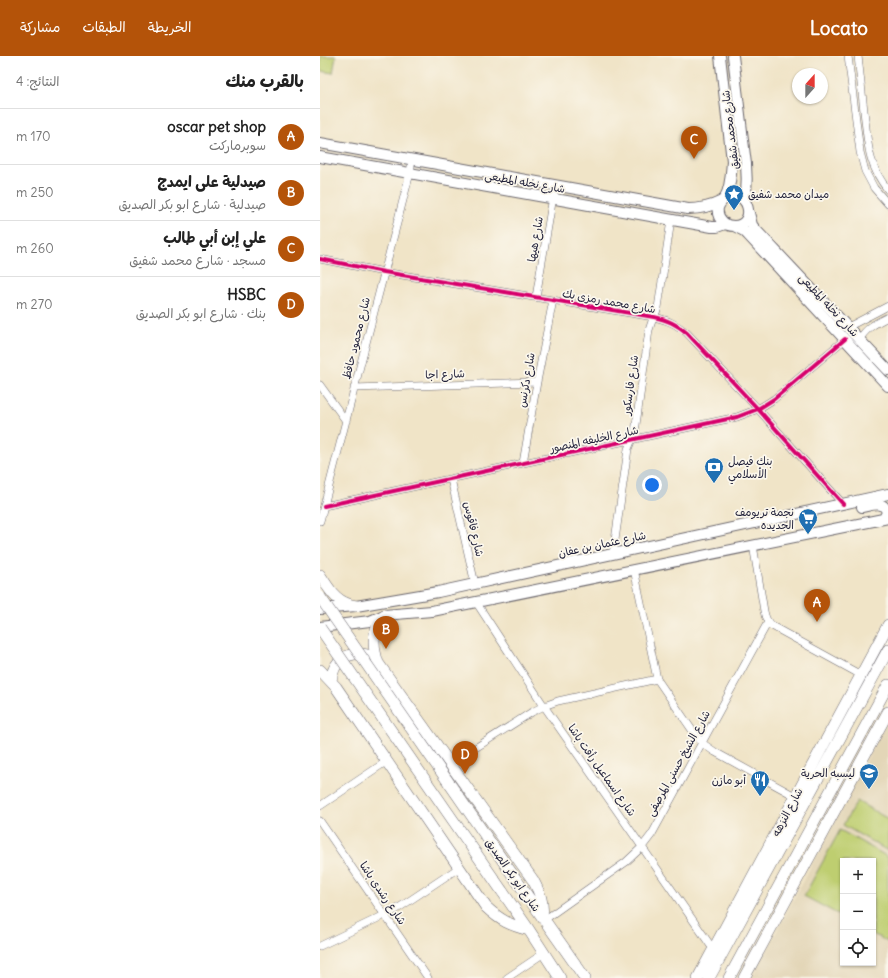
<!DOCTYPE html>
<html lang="ar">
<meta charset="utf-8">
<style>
body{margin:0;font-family:Delius,"Playpen Sans Arabic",sans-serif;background:#f2f2f2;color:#222;direction:rtl}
.controls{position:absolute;right:12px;bottom:12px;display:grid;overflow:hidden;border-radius:0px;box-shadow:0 1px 3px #0004}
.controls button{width:36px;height:36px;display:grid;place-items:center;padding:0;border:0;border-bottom:1px solid #e0e0e0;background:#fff;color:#222;font:20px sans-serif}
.compass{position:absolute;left:472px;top:12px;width:36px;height:36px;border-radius:50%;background:#fff;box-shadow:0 1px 3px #0004;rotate:21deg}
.you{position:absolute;left:332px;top:429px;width:14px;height:14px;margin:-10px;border:3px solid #fff;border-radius:50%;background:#1a73e8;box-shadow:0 0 0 6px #1a73e833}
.badge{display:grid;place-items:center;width:26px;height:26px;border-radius:50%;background:#b45309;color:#fff;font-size:13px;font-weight:700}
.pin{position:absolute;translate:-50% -33px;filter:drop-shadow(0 1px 2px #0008)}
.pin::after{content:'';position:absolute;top:21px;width:14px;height:12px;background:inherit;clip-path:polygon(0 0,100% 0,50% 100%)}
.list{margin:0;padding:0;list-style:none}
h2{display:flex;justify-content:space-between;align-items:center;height:52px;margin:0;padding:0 16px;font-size:17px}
h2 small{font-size:13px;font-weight:400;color:#767676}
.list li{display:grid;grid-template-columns:26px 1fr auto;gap:12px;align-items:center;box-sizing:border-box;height:56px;padding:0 16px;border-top:1px solid #e0e0e0}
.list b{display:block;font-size:15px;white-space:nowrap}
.list p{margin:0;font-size:13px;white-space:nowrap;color:#767676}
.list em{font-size:13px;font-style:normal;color:#767676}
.icon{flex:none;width:22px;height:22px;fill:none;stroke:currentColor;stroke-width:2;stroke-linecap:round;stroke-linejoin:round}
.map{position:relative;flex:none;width:568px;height:922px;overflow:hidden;direction:ltr}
header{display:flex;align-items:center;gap:24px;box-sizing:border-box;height:56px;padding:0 20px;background:#b45309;color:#fff}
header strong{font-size:19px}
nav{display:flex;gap:22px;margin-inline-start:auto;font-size:14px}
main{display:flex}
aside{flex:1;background:#fff}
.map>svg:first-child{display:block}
</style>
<header>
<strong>Locato</strong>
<nav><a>الخريطة</a><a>الطبقات</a><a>مشاركة</a></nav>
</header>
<main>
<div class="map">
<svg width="568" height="922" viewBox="0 0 568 922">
<rect width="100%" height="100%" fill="#fbf7ec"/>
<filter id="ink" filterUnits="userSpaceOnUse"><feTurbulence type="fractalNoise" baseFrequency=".025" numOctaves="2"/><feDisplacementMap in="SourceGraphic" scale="8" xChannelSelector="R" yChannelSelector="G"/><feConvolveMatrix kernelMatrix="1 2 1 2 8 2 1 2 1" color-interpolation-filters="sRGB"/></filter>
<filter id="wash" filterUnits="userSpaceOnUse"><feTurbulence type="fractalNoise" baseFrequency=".012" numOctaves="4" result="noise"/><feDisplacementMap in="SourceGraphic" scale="16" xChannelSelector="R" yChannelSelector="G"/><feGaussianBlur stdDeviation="0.9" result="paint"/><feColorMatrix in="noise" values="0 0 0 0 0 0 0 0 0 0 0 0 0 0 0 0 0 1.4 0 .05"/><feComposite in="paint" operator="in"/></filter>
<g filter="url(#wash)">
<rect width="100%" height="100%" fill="#f0e4c7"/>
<path fill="#e3d6b7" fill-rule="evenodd" d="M568 663V922H432L470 850ZM523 805H553V907H523Z"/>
<path fill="#bece70" stroke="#707856" d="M0 0H16L13 17 0 15Z
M537 745 568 763V795L523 769Z
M520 774 568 801V886L553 878V805H523V861L484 840Z"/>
</g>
<g filter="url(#ink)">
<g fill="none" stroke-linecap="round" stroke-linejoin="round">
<g stroke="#6a666c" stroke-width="8">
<path id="street" d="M528 0 540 96 545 115 554 132 568 148
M538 0C540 18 542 37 544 55 548 86 547 108 568 134
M0 203 64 216 334 261C348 264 356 268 367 277L438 353 523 448
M216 241 235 129
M528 271 568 250
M539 284C547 271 556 267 568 261
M0 329 26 365
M34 332 217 326
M203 407 217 326 233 244
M131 423 155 528
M4 450 417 361 438 353 454 343 525 283
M0 465 90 117 92 104
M433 489 444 555C445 562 447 566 452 570L541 619
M293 498 308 393 315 376 329 274 332 265 338 252 351 164
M314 513 337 623 372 674 382 687 395 696 475 740
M156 546 224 650 393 893
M130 708 212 656 224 650 238 645 337 623
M0 750 67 705
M0 765 108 922
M224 864 306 806 322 791 332 778 448 566
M0 890 77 853 140 811
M187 922 224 897"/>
</g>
<g stroke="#6a666c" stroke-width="12">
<path id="secondary" d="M400 0 412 105C411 116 411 131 405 141 403 145 399 147 398 152 397 157 399 162 403 166 406 169 410 170 414 170 438 169 429 130 405 142
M413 0 424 92C427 110 428 126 425 145
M0 87 368 153C381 153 390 151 402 145
M0 101 392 171H397L405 168
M429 157 432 169 436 174 568 314
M414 170 424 175 428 179 568 330
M542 451C549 450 561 445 565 452 568 456 566 459 564 462
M0 553 36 550 118 536 568 438
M0 571 50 565 64 559 112 555 568 462"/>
</g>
<g stroke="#6a666c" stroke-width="12">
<path id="primary" d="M0 519C10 534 16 547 36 550
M64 559C52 574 52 589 58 607L213 824C220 837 224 847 222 861
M0 614 16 631 166 851C181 865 190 869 209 874
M11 625C13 604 29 594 48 599
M197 825 265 922
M182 835 209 874 240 922
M378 922 568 569
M389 922 568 594
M409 922 568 629
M424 922 568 656"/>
</g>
<use href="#street" stroke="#fff" stroke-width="7"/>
<use href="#secondary" stroke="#fff" stroke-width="10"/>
<use href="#primary" stroke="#fff" stroke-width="11"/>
<g stroke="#6a666c" stroke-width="12" stroke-linecap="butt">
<path id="primary-bridge" d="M0 541 197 825
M0 572 182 835"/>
</g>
<use href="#primary-bridge" stroke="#fff" stroke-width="11"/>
<g stroke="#fbf7ec" stroke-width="6">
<path id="cycleway" d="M0 203 64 216 334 261C348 264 356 268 367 277L438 353 523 448
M4 450 417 361 438 353 454 343 525 283"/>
</g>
<use href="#cycleway" stroke="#d6006c" stroke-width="4"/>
</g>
</g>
<defs>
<g id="sight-pin" transform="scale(1)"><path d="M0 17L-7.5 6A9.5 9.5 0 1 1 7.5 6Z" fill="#1f6fb2" stroke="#fbf7ec"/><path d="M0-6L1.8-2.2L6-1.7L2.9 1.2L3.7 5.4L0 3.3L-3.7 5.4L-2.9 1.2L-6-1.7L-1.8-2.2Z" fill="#fff"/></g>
<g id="bank-pin" transform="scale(1)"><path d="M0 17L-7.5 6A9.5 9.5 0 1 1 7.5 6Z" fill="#1f6fb2" stroke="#fbf7ec"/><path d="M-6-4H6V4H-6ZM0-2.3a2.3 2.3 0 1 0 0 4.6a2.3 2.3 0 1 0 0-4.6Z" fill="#fff"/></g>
<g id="supermarket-pin" transform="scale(1)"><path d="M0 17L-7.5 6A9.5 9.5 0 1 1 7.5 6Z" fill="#1f6fb2" stroke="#fbf7ec"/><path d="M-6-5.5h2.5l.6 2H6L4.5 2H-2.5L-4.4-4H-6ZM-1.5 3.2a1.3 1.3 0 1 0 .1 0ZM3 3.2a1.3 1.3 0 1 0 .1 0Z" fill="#fff"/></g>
<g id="school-pin" transform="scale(1)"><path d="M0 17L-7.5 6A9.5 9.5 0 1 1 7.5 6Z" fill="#1f6fb2" stroke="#fbf7ec"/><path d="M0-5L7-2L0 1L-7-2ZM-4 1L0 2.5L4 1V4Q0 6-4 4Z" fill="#fff"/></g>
<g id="restaurant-pin" transform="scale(1)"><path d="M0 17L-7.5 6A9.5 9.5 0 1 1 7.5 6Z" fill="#1f6fb2" stroke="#fbf7ec"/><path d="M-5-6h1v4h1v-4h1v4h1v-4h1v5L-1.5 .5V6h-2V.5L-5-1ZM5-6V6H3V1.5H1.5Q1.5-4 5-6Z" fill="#fff"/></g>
</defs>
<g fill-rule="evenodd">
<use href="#sight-pin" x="414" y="138"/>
<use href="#bank-pin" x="394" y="411"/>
<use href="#supermarket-pin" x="488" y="462"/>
<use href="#school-pin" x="549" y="717"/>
<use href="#restaurant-pin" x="440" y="724"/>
</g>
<g text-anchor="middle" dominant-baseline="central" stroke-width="3.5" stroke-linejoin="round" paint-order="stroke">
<g font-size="11" fill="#22223b" stroke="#fbf7ec">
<text transform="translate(410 74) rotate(-97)">شارع محمد شفيق</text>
<text transform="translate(205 126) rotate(10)">شارع نخله المطيعى</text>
<text transform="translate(215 183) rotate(-80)">شارع هيها</text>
<text transform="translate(289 245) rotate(10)">شارع محمد رمزى بك</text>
<text transform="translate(509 249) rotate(47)">شارع نخله المطيعى</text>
<text transform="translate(36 282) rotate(-76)">شارع محمود حافظ</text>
<text transform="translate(125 318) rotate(-2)">شارع اجا</text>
<text transform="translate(206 324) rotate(-80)">شارع دكرنس</text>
<text transform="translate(310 329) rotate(-82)">شارع فارسكور</text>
<text transform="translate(274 383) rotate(-12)">شارع الخليفه المنصور</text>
<text transform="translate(154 473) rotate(77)">شارع فاقوس</text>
<text transform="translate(282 488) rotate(-12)">شارع عثمان بن عفان</text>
<text transform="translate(358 707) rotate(-61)">شارع الشيخ حسنى المرصفى</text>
<text transform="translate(282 714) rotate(55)">شارع اسماعيل رأفت باشا</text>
<text transform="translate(467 756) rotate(-62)">شارع النزهه</text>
<text transform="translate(193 819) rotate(55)">شارع ابو بكر الصديق</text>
<text transform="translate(63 837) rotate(56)">شارع رشدى باشا</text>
</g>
<g font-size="11" fill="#22223b" stroke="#fbf7ec" text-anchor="end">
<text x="428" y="138" text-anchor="start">ميدان محمد شفيق</text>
<text x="408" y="405" text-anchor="start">بنك فيصل<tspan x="408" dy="13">الأسلامي</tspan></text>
<text x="474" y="456">نجمة تريومف<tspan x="474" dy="13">الجديده</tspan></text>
<text x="535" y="717">ليسبه الحرية</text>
<text x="426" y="724">أبو مازن</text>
</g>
</g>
</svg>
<div class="controls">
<button>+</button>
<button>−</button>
<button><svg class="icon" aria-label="locate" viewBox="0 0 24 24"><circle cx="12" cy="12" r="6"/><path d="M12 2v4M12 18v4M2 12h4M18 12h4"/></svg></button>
</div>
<svg class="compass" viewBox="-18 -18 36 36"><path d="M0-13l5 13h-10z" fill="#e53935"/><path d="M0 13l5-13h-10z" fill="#767676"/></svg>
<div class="you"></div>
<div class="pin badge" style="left:497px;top:566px">A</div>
<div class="pin badge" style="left:66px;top:593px">B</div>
<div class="pin badge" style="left:374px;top:103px">C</div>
<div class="pin badge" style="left:145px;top:718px">D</div>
</div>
<aside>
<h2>بالقرب منك<small>النتائج: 4</small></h2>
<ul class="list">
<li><span class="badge">A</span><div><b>oscar pet shop</b><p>سوبرماركت</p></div><em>170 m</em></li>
<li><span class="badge">B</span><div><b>صيدلية على ايمدج</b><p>صيدلية · شارع ابو بكر الصديق</p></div><em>250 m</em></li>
<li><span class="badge">C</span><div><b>علي إبن أبي طالب</b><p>مسجد · شارع محمد شفيق</p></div><em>260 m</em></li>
<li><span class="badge">D</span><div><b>HSBC</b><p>بنك · شارع ابو بكر الصديق</p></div><em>270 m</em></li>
</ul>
</aside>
</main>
